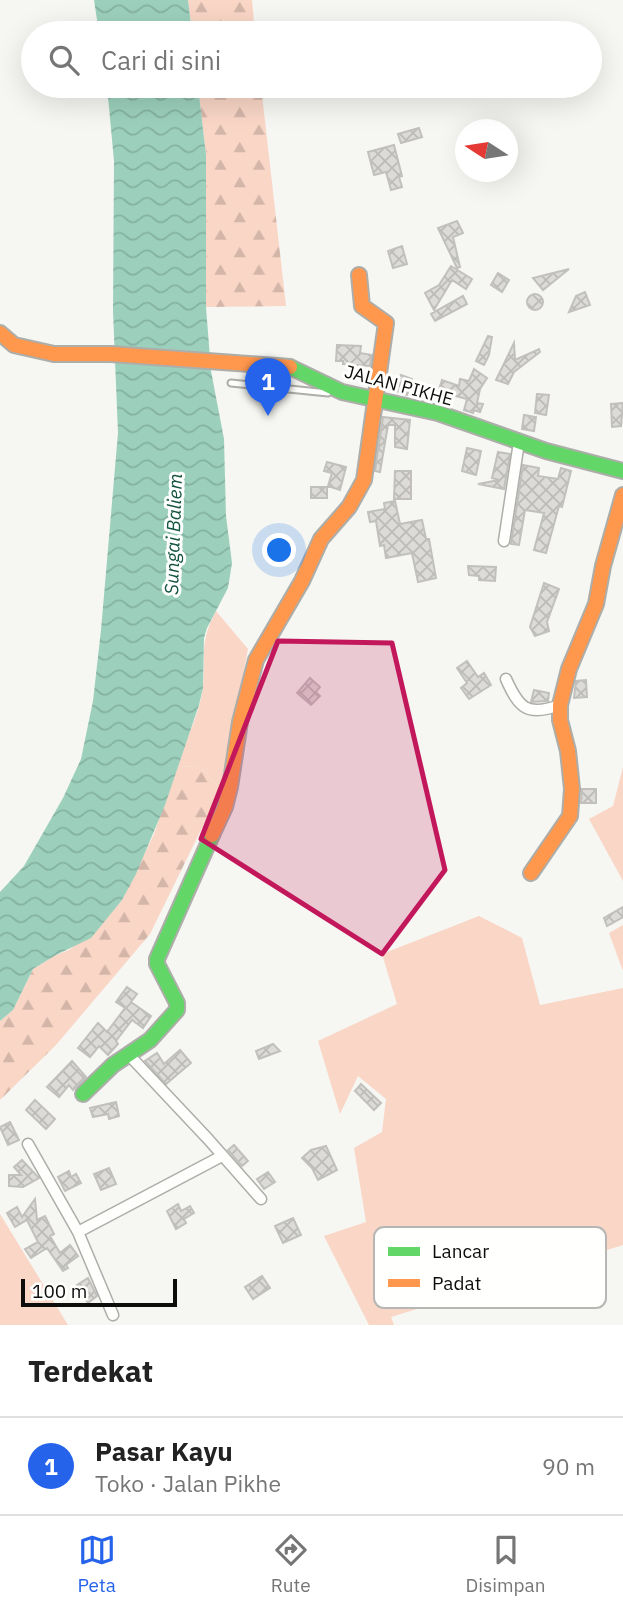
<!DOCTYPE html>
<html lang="id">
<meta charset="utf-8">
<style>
body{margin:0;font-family:"IBM Plex Sans",sans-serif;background:#f6f6f6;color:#222}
.compass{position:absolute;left:455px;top:119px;width:63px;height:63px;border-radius:50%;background:#fff;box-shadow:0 7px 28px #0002;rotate:282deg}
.scale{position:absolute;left:21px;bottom:18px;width:156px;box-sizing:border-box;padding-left:7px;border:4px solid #0d0d0b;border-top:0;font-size:19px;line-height:24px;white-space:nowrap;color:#0d0d0b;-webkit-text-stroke:5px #fffffe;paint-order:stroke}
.you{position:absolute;left:280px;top:551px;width:24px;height:24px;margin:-18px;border:5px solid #fff;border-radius:50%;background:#1a73e8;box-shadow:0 0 0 10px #1a73e833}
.badge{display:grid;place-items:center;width:46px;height:46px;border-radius:50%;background:#2563eb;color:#fff;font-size:23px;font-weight:700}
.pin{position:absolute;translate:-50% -58px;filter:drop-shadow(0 2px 4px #0008)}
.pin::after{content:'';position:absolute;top:37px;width:24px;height:21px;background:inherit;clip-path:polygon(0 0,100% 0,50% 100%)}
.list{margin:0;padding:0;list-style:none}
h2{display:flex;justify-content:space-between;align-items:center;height:91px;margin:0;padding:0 28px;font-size:30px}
h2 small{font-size:23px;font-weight:400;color:#767676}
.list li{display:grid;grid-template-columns:46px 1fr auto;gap:21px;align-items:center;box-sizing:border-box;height:98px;padding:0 28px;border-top:2px solid #e0e0e0}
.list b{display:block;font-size:26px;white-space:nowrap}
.list p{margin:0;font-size:23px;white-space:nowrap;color:#767676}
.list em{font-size:23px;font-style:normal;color:#767676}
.icon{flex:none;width:38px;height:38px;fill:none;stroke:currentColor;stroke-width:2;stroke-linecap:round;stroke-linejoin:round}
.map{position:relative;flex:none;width:623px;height:1325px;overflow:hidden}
.search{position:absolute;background:#fff;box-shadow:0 7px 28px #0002;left:21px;right:21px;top:21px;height:77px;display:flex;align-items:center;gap:18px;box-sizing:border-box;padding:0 24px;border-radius:38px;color:#767676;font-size:26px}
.sheet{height:189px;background:#fff}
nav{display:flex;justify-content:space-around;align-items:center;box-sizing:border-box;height:98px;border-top:2px solid #e0e0e0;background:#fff;font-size:19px;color:#767676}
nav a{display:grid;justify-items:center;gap:4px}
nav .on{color:#2563eb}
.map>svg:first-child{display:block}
</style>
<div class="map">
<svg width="623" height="1325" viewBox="0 0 623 1325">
<defs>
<pattern id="forest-firs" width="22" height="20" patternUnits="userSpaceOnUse" patternTransform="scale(1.75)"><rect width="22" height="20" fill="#f9d6c6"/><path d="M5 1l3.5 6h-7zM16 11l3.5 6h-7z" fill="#d4b6a9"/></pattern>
<pattern id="water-waves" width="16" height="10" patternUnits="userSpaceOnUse" patternTransform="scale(1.75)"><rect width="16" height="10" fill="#9cd0bd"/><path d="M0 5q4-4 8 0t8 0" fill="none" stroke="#85b1a1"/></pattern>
<pattern id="building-cross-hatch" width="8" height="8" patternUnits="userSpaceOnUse" patternTransform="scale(1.75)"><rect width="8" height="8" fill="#dcdbd8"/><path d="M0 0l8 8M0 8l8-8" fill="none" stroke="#bcbbb8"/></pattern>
</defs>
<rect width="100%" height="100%" fill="#f6f6f2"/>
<path fill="#f9d6c6" d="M216 611 248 649 221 789 200 767 177 766C185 741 200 714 203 687 206 654 199 643 216 611Z
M623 767V881L589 819 613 806Z
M479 916 522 938 540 1005 623 988V1245L391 1317 394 1325H369L324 1236 366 1222 354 1148 382 1132 386 1099 358 1076 340 1114 318 1041 397 1004 382 954Z
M623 925V971L609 933Z
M0 1214 68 1325H0Z"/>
<path fill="url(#forest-firs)" d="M188 0H252L255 33H192Z
M198 86H261L286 306 206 307V155Z
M177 766 200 767 221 789 150 934 56 1045 0 1100V1021L13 1010 33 969 56 955 69 950 109 915 122 900 154 834Z"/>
<path fill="url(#water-waves)" d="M94 0H188L192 33H99Z
M107 86H198L206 155V307L211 371 224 439 226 516 232 563 228 588 207 628 204 638 203 688 199 705 165 805 136 874 122 900 91 938 56 955 33 969 13 1010 0 1021V892L24 866 63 798 81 759 93 701 101 630 118 433 113 311 114 161Z"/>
<path fill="url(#building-cross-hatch)" stroke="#c1c0bd" stroke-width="2" d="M419 128 422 137 401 143 398 134Z
M394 145 402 176 399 177 402 187 391 190 386 172 374 175 368 152Z
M457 221 463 233 453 237 460 267 457 268 438 228Z
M402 246 407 264 393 268 388 251Z
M451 266 472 279 466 289 452 280 434 310 425 293 439 285Z
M569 269 543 290 533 278Z
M498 273 509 280 502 292 491 285Z
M585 292 590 305 569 312 576 296Z
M527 302a8 8 0 1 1 16 0a8 8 0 1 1-16 0Z
M463 296 467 304 435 321 431 314Z
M488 336 492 337 489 355 484 365 476 361Z
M514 343 515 360 539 349 540 352 514 372 508 384 496 380Z
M337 345 361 346 360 353 372 355 370 366 343 364V361H336Z
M474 369 487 378 480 389 477 403 483 404 480 412 474 410 473 413 464 410 467 399 448 394 446 403 436 399 442 380 459 386 460 379 469 381Z
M401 375 412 379 407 395 396 391Z
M537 394 549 395 546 415 535 413Z
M623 403 621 426 612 427 611 404Z
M524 415 536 417 534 431 522 429Z
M383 417 410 420 407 449 395 447V425H388L380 472 375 471Z
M467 448 481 451 476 475 462 471Z
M498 452 510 454 504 489 478 484 499 480 492 478Z
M327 462 346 467 340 490 328 486 332 473 324 471Z
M523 465 539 468 538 476 558 479 561 468 571 471 562 507 559 506 546 553 534 550 544 513 525 510 519 545 511 544Z
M395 471H411V499H394Z
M311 487H327V498H311Z
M395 501 400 524 422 520 426 539H429L436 578 418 582 412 553 386 558 384 545 380 546 376 521 370 522 368 512 385 509 384 503Z
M468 566 496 567 495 581 479 580V576L469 575Z
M544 583 559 589 547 622 549 631 535 636 530 627Z
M467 661 478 677 484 673 491 685 469 699 461 688 467 683 457 668Z
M310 678 320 687 316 692 320 696 311 705 297 693Z
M586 680 587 697 574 698 576 681Z
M534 690 549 693 548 701 531 702Z
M582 789H596V803H581Z
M623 907V917L607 926 604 918Z
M127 987 137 994 131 1002 151 1016 143 1028 132 1020 116 1041 118 1044 108 1055 99 1046 90 1057 78 1048 98 1023 107 1032 125 1008 116 1002Z
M273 1044 280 1051 259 1059 256 1051Z
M180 1050 191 1063 166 1084 145 1061 157 1053 164 1064Z
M72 1061 86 1077 73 1090 69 1085 59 1097 47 1087Z
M361 1084 381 1103 374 1110 355 1091Z
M35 1100 55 1119 46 1129 26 1110Z
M116 1102 119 1116 109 1119 108 1114 93 1117 90 1108Z
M10 1122 19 1140 8 1145 0 1127Z
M234 1145 248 1161 242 1166 228 1150Z
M326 1146 337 1170 318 1180 312 1168 302 1158 311 1150Z
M22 1160 39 1178 23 1187 9 1186V1175H21L14 1167Z
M109 1168 116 1184 101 1190 94 1174Z
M69 1171 71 1177 76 1174 81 1183 65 1191 58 1177Z
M268 1172 275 1182 264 1189 257 1179Z
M35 1199 37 1220 45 1216 54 1234 50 1236 60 1253 70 1245 78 1256 66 1265 68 1268 63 1271 47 1248 31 1258 25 1249 38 1242 27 1220 15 1227 7 1213 17 1207 22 1217Z
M178 1204 181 1211 190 1206 194 1213 184 1219 186 1223 176 1229 167 1211Z
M293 1218 301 1235 283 1243 275 1226Z
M262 1276 270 1288 253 1299 245 1287Z
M88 1278 97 1296 88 1303 77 1285Z"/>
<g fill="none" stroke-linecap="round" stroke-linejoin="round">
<g stroke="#adada9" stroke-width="9">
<path id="lane" d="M231 383 328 393"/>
</g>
<g stroke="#adada9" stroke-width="13">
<path id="street" d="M504 541 519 442
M506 679C519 708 527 717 560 705
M129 1055 208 1139 261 1199
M28 1144 78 1232 113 1315
M78 1232 222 1156"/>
</g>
<g stroke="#adada9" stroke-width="18">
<path id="fast" d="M290 367 342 392 438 413 546 451 623 471
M83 1094 113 1065 150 1040 177 1010V1003L157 964V959L212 835"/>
</g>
<g stroke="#adada9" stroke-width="18">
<path id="slow" d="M0 333 14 345 54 354H111L290 367
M212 835 225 807 230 787 240 722 256 660 302 581 321 539 349 507 364 480 386 323 362 306 359 275
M531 873 570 816 572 789 568 751 560 720V705L569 669 596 604 603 566 623 495"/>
</g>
<use href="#lane" stroke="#fefefd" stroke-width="5"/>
<use href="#street" stroke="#fefefd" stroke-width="10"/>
<use href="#fast" stroke="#63d668" stroke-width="14"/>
<use href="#slow" stroke="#ff974d" stroke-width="14"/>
</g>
<path fill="#c2185b" fill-opacity="0.2" stroke="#c2185b" stroke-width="5" stroke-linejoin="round" d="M278 641 392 643 445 870 382 954 201 839Z"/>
<g text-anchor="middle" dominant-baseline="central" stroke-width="6" stroke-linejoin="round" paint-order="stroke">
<g font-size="18" fill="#0d0d0b" stroke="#fffffe">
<text transform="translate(399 385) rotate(15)">JALAN PIKHE</text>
</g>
<g font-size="19" font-style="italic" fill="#145241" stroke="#fffffe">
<text transform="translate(173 534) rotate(-88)">Sungai Baliem</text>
</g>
</g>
<rect x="374" y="1227" width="232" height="81" rx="10" fill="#fffffe" stroke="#b6b6b5" stroke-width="2"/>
<rect x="388" y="1247" width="32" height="9" fill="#63d668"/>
<rect x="388" y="1279" width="32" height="8" fill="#ff974d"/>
<g font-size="19" fill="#0d0d0b">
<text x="432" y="1258">Lancar</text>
<text x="432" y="1290">Padat</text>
</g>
</svg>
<svg class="compass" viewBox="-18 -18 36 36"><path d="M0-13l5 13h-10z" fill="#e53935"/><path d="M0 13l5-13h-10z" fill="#767676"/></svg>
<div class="scale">100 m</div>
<div class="you"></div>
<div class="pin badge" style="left:268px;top:416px">1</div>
<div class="search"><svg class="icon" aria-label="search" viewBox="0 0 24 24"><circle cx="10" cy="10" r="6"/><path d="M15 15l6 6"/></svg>Cari di sini</div>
</div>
<section class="sheet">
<h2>Terdekat<small></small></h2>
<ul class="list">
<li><span class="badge">1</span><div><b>Pasar Kayu</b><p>Toko · Jalan Pikhe</p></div><em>90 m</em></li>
</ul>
</section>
<nav>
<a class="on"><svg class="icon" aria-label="map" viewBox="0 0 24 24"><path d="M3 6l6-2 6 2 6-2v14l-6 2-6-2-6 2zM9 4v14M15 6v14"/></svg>Peta</a>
<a><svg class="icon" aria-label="directions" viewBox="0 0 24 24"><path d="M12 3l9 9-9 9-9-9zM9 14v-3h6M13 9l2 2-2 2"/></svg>Rute</a>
<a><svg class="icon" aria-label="saved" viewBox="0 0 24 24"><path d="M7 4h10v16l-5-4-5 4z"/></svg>Disimpan</a>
</nav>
